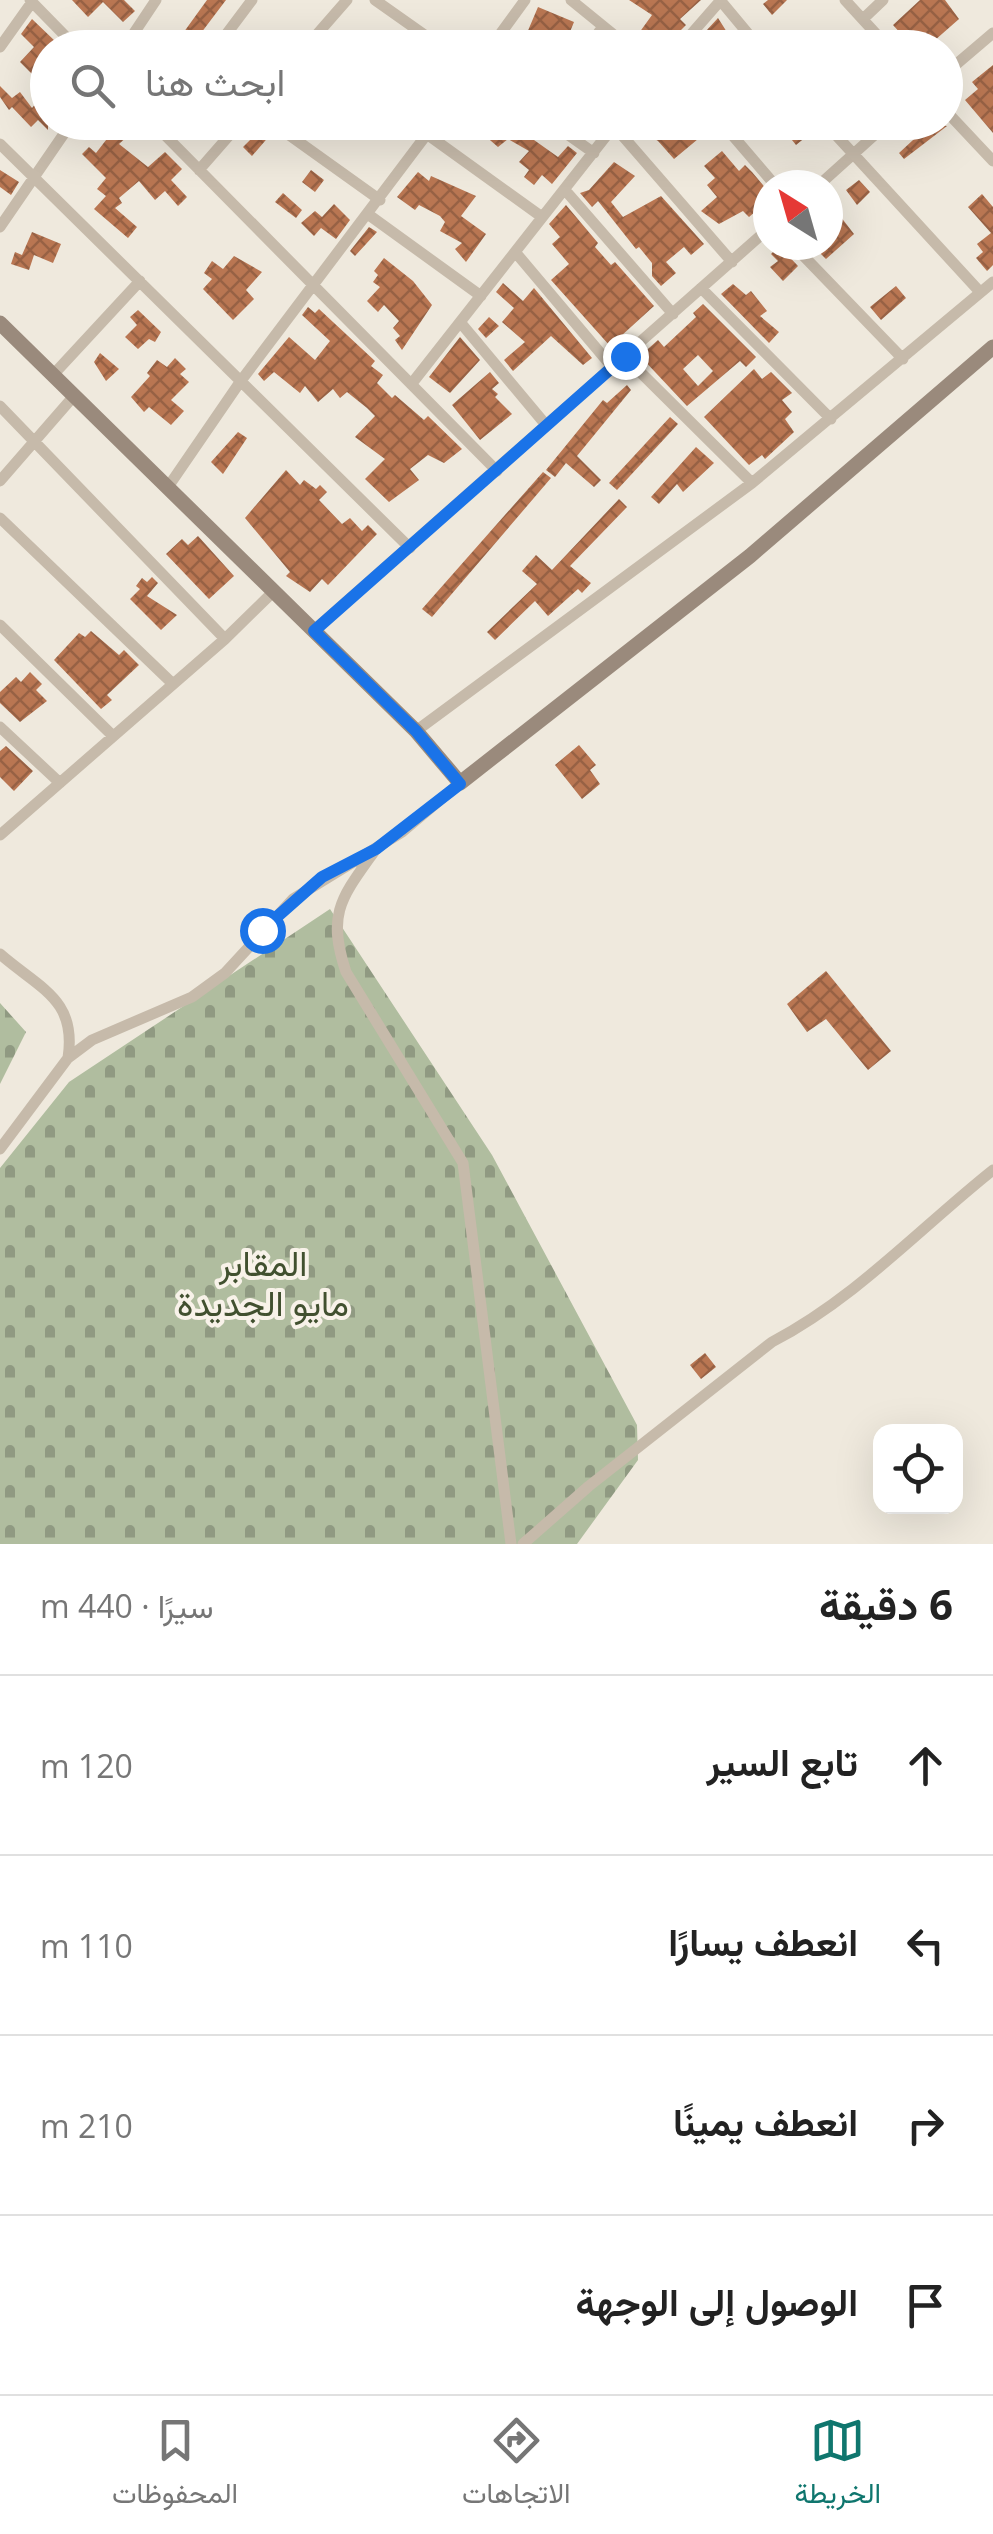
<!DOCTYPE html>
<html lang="ar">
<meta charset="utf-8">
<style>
body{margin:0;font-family:"Open Sans",Vazirmatn,sans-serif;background:#f6f6f6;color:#222;direction:rtl}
.controls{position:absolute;right:30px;bottom:30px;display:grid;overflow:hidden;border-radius:20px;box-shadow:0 10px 40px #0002}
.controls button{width:90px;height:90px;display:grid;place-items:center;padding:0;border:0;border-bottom:2px solid #e0e0e0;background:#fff;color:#222;font:50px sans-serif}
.compass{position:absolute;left:753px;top:170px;width:90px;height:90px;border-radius:50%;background:#fff;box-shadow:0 10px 40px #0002;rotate:323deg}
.stop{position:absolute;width:30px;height:30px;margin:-22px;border:8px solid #1a73e8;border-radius:50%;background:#fff}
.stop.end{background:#1a73e8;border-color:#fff;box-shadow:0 2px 10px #0008}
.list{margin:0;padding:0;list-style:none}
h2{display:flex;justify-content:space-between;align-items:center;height:130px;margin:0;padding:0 40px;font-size:42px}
h2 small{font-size:32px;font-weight:400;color:#767676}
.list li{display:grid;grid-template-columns:65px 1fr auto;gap:30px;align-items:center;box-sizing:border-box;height:180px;padding:0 40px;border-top:2px solid #e0e0e0}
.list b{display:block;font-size:38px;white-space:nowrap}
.list em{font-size:32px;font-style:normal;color:#767676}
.icon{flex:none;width:55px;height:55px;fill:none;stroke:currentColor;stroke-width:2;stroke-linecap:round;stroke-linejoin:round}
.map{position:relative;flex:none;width:993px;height:1544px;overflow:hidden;direction:ltr}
.search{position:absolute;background:#fff;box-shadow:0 10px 40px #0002;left:30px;right:30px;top:30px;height:110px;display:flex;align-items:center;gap:25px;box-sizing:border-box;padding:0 35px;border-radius:55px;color:#767676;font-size:38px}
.sheet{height:850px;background:#fff}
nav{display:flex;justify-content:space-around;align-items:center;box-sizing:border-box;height:140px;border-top:2px solid #e0e0e0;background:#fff;font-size:28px;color:#767676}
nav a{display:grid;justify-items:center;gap:5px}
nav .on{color:#0f766e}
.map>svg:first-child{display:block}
</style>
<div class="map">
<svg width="993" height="1544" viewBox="0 0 993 1544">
<defs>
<pattern id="cemetery-stones" width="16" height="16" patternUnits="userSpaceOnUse" patternTransform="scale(2.5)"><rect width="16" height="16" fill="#b0bd9f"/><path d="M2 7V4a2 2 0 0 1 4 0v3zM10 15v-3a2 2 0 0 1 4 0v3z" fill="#909a82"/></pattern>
<pattern id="building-cross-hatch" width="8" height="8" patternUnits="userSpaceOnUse" patternTransform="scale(2.5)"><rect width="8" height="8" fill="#b97652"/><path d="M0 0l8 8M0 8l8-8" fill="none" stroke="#976144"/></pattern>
</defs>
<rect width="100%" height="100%" fill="#efe9dd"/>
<path fill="url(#cemetery-stones)" d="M330 909 492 1155 637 1425 638 1460 577 1544H0V1168L69 1082Z
M0 1003 26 1032 0 1084Z"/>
<path fill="url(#building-cross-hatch)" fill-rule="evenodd" d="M72 0H124L135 11 123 22 103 2 88 17Z
M207 0H226L198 37 202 41 196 48H136L151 33 165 46 177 32 181 36Z
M629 0H701L680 19 686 25 663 48 639 33 652 15Z
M768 0H787L772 15 763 4Z
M920 0H945L959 19 926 48 907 30 902 35 893 25Z
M538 7 574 22 565 44 557 41 554 48H541L524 40Z
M718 18 737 48H693L708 35 705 32Z
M32 19 56 42 48 48V67L37 79 20 62 34 47 21 34Z
M993 65V133L965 100 978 89 972 82Z
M0 86 12 98 20 92 32 108 38 101 48 111V130L38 120 31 127 12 107 9 110 0 97Z
M120 122 130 134 119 144 148 167 165 152 182 169 171 180 187 197 178 206 165 191 155 200 139 181 119 198 122 203 115 208 137 227 128 238 94 209 106 196 97 189 106 178 82 154 89 147 96 153Z
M250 122H262L271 134 252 156 243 147 257 133Z
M469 122H526L540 133 534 140 558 157 568 146 577 153 552 184 542 175 534 185 524 177 529 170 519 162 529 151 508 139 498 147Z
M646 122H695L704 134 674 159 658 141 640 130Z
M792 122H815L817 128 796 145 784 130Z
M921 122 947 126 904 159 899 153 926 128Z
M722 151 739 171 745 165 752 172 768 191V201L749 217 743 211 719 224 701 211 717 197 707 185 715 178 704 166Z
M614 162 635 176 611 202 623 217 661 196 704 244 691 255 684 247 666 262 676 273 661 286 652 276V263L639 247 636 249 598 201 592 207 580 193 589 190Z
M0 170 19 182 11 195 0 187Z
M311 170 324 180 315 192 302 182Z
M418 172 429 181 431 176 476 196 461 216 486 234 466 262 455 249 462 243 440 231 445 222 440 216 419 205 415 210 397 197Z
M859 180 870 192 857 205 846 190Z
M283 193 302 210 296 218 275 202Z
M982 194 993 207V265L987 271 976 258 983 252 977 244 991 233 968 207Z
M334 204 350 220 336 239 321 228 314 236 301 223 315 211 322 217Z
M566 205 598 243 595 247 611 265 615 262 654 306 610 346 551 280 569 264 552 244 560 237 549 224Z
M837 212 854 234 826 259 812 245H828V219Z
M369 227 377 232 355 256 350 251Z
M32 232 61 244 53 263 34 255 29 270 11 264 15 252 22 255Z
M779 246 798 266 783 281 770 267 778 261 771 254Z
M234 256 262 272 246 290 254 299 233 320 203 289 212 279 204 273 212 261 223 269Z
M384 258 413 281 432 305 402 350 395 340 400 336 393 328 399 321 384 305 378 312 367 301 380 287 373 282 378 275 374 271Z
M503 283 523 301 534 288 592 358 583 365 551 336 513 371 504 360 525 342 502 322 514 308 496 292Z
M733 284 746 295 751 291 767 311 760 316 779 332 769 343 721 294Z
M896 286 906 298 881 320 870 307Z
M703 304 756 357 746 367 740 361 687 406 640 356 658 340 664 347 696 317 693 313ZM698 355 713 371 698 386 683 369Z
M308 307 315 313 319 309 375 361 371 366 383 375 377 383 392 398 395 395 424 420 428 416 462 449 444 463 428 455 410 469 419 480 389 502 365 479 385 459 355 437 375 416 367 408 347 392 340 398 333 389 318 402 305 386 300 393 274 372 264 381 258 374 289 337 315 360 330 341 302 315Z
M138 310 161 332 155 342 149 339 138 349 125 337 137 325 130 317Z
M489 317 499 326 486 338 478 329Z
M460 337 480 360 450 393 429 377Z
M100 353 119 369 106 381 94 362Z
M175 358 186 369 180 374 189 382 171 400 184 411 171 425 149 407 144 412 131 397 150 376 147 373 157 360 167 367Z
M754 369 762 379 771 372 792 393 782 400 792 412 785 419 794 432 765 459 762 455 749 465 704 417Z
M490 372 499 383 492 389 498 394 495 397 512 414 480 440 452 405Z
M627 385 631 390 577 456 601 480 594 487 566 463 555 477 546 470 603 400 607 403Z
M670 417 678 424 617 490 609 483Z
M238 432 247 438 223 474 211 462Z
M696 447 714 463 683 492 677 484 659 504 651 497Z
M286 470 300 485 304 480 316 489 320 485 327 492 319 500 342 524 350 518 362 531 368 525 377 534 328 585 322 579 310 592 286 576 290 572 245 518Z
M543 472 551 478 432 617 422 609Z
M619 499 627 507 570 566 591 583 582 593 578 589 548 616 535 601 495 640 487 632 537 584 522 571 536 555 552 570Z
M198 536 234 576 209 599 166 554 182 539 188 545Z
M152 577 158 583 147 596 177 615 161 630 130 599 140 589 136 586 142 578 147 582Z
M91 631 119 655 124 650 139 665 107 695 112 700 101 709 54 660 79 633 85 637Z
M30 672 42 684 36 690 47 701 20 722 0 703V692L16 677 21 682Z
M579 745 596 765 590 770 600 784 582 799 555 765Z
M6 746 33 771 14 791 0 777V751Z
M826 971 891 1051 868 1070 826 1019 807 1032 787 1004Z
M705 1353 716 1367 701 1379 690 1365Z"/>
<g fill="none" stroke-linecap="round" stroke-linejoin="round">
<path stroke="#c6baaa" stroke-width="11" d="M30 0 77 48
M375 0 443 48
M571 0 630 48
M720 0 760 48
M845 0 889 48
M863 19 883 0
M0 47 32 2
M124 48 156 0
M216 48 252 0
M305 48 347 0
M490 48 525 0
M588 48 603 26
M679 48 721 0
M946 73 993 33
M946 111 993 161
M152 122 497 471
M271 122 380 200
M410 122 542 217
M550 122 594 153
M721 122 775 185
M824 122 980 292
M614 126 732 262
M0 144 410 548
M199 170 241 122
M819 185 889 122
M565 190 673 314
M369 215 481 296
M0 227 72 122
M793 245 903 359
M516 253 613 368
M701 288 831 419
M460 322 546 425
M625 357 752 483
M52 376 140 281
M413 382 617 122
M0 406 225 639
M0 481 73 397
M168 487 240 382 436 122
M0 518 173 684
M0 625 113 736
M313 631 768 229
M0 727 60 783
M416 731 752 483 993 282
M0 835 225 639 274 591
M376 849C342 897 326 913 346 972L463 1163 511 1544
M0 954C40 989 77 999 68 1058
M0 1149 68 1058 92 1040 192 997 225 973 293 899 402 832 460 783
M523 1544 589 1486 772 1342C856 1298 920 1228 993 1170"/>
<path stroke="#9a8a7c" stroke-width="15" d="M0 323 416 731 460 783 750 556 993 347"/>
</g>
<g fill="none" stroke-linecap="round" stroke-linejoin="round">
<path stroke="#1a73e8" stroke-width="12" d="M262 930 322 877 376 849 460 784 416 731 314 631 625 356"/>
</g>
<g text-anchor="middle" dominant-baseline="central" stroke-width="8" stroke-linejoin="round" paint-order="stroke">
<g font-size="35" fill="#41502f" stroke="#f8f2e9">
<text x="263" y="1262">المقابر<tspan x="263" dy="40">مايو الجديدة</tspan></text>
</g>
</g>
</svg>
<div class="controls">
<button><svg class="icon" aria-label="locate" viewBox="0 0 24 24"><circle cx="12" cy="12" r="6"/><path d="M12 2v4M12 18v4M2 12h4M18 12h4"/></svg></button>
</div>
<svg class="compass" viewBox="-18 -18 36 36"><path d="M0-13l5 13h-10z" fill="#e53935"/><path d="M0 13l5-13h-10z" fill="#767676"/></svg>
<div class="stop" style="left:262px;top:930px"></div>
<div class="stop end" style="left:625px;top:356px"></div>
<div class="search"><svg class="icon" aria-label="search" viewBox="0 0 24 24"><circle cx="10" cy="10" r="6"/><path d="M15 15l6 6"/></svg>ابحث هنا</div>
</div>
<section class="sheet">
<h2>6 دقيقة<small>سيرًا · 440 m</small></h2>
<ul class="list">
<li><svg class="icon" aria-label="ahead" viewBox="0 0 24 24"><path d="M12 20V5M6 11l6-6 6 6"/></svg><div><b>تابع السير</b></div><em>120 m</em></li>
<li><svg class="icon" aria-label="left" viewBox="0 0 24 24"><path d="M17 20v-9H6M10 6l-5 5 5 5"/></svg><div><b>انعطف يسارًا</b></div><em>110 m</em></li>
<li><svg class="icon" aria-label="right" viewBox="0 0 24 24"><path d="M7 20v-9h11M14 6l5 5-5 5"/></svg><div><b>انعطف يمينًا</b></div><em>210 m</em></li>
<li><svg class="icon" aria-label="arrive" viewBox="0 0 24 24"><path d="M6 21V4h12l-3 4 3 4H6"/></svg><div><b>الوصول إلى الوجهة</b></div></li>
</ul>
</section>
<nav>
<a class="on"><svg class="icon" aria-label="map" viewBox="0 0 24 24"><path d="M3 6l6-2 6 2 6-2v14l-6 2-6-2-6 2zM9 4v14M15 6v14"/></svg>الخريطة</a>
<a><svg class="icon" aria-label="directions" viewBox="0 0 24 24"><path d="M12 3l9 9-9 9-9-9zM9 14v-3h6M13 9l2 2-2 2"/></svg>الاتجاهات</a>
<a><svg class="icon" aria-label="saved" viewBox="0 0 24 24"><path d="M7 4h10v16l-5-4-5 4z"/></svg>المحفوظات</a>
</nav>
